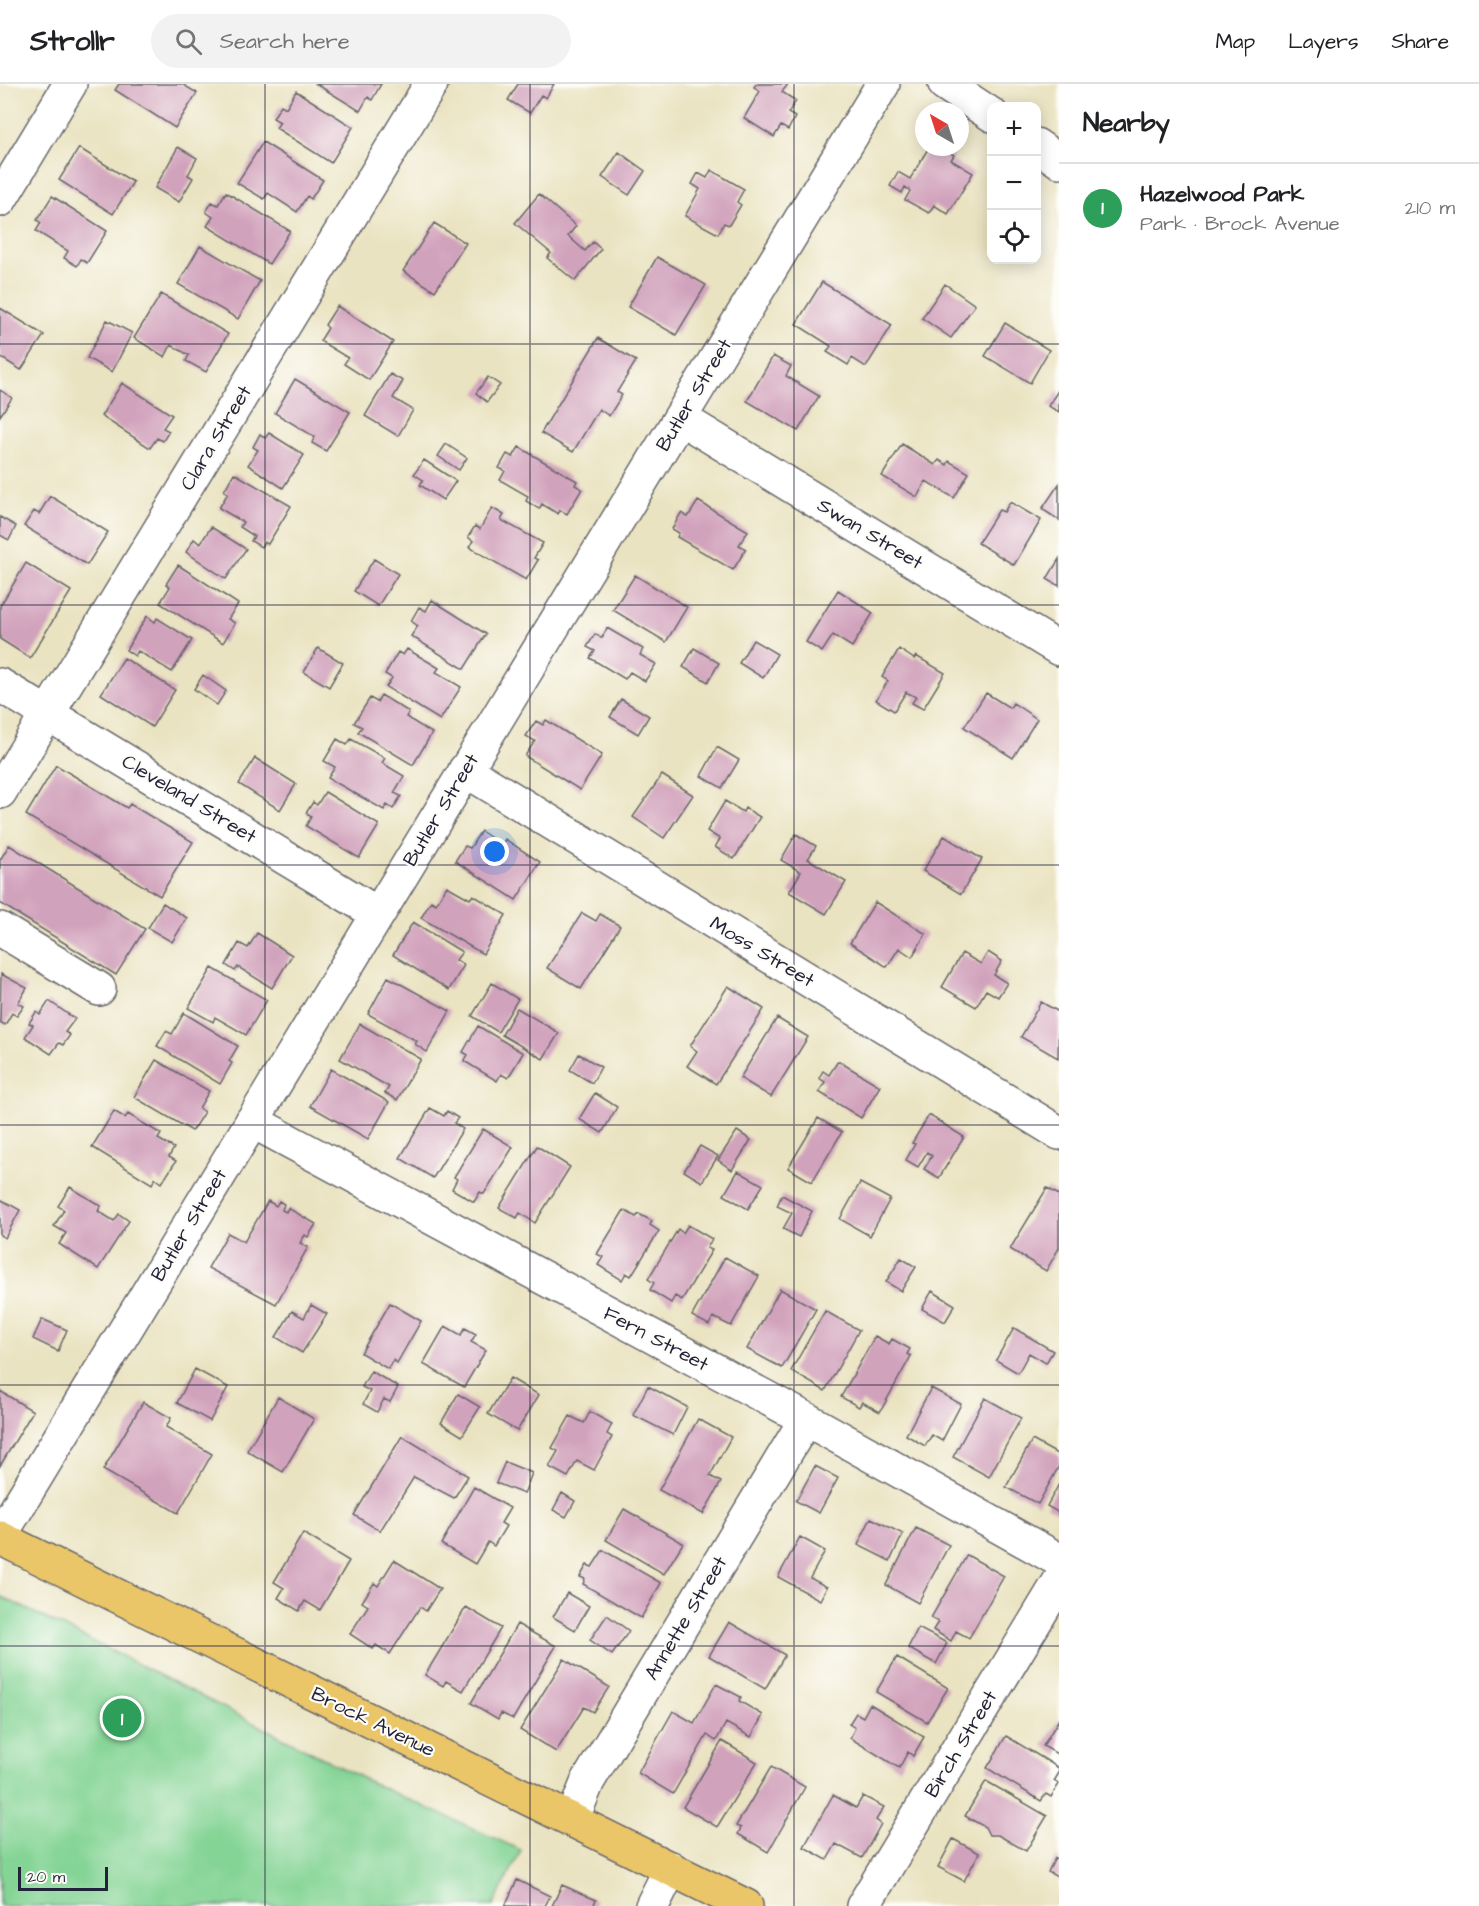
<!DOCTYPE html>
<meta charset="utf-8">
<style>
body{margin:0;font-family:"Architects Daughter",sans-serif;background:#f2f2f2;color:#202124}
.controls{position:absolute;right:18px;top:18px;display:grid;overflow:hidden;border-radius:12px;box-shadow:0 3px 15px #0003}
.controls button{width:54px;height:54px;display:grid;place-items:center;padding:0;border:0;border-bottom:2px solid #e0e0e0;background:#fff;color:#202124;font:30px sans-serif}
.compass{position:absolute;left:915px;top:18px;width:54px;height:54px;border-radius:50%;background:#fff;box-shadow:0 3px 15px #0003;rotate:321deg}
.scale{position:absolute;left:18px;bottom:15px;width:90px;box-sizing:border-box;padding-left:6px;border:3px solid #22223b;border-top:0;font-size:16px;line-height:21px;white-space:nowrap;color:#22223b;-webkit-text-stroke:4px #fdfcf7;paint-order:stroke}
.you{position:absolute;left:495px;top:768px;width:21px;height:21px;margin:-15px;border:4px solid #fff;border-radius:50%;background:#1a73e8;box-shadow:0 0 0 9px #1a73e833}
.badge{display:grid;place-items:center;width:39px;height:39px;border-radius:50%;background:#111827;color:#fff;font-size:20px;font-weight:700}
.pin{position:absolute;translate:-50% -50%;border:3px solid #fff;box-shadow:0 2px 6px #0006}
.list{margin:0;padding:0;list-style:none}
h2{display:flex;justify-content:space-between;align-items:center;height:78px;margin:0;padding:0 24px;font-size:26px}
h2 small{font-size:20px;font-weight:400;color:#757577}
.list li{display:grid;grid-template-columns:39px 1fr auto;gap:18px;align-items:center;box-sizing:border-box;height:90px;padding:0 24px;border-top:2px solid #e0e0e0}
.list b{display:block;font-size:22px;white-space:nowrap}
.list p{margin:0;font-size:20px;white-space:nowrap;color:#757577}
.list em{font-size:20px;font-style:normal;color:#757577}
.icon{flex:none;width:33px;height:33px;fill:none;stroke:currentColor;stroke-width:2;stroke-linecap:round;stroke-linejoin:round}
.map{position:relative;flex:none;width:1059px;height:1822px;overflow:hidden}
header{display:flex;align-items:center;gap:36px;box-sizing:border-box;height:84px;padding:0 30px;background:#fff;border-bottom:2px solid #e0e0e0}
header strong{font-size:28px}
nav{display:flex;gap:33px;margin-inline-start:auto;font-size:21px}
.search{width:420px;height:54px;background:#f2f2f2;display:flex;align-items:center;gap:15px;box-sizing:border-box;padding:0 21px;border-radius:33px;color:#757577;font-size:22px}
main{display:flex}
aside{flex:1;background:#fff}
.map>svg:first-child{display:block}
</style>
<header>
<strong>Strollr</strong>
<div class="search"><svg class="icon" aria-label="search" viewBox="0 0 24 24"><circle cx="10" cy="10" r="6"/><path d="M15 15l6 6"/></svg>Search here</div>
<nav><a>Map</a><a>Layers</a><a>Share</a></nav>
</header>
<main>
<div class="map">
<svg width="1059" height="1822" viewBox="0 0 1059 1822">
<rect width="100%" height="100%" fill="#fdfcf7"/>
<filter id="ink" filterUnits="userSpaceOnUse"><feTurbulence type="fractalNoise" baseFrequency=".0167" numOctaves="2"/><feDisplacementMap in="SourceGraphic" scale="12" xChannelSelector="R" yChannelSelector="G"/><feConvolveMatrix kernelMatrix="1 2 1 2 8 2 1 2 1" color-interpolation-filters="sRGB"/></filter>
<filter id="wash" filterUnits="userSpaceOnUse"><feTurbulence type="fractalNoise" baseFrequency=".008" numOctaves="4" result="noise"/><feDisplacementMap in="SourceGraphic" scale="24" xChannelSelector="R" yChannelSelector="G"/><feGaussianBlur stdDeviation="1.35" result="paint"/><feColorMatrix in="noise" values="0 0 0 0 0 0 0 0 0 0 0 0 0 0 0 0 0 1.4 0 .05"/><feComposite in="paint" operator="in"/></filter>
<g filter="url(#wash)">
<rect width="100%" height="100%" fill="#eae3c1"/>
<path fill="#84d495" stroke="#537b68" stroke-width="1.5" d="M0 1512 118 1570 372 1699 521 1766 493 1822H0Z"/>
<g id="blocks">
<path fill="#d1a2bc" d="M119 0H182L197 9 175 44 115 6Z
M316 0H381L372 16 368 13 360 27Z
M518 0H554L546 14 541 11 530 29 508 16Z
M756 0H788L782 8 796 17 788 29 795 33 788 46 781 42 774 53 744 34 760 7 754 3Z
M296 7 353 43 331 79 276 44 280 38 273 34 281 21 286 24Z
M263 58 323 96 311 115 307 112 297 128 268 109 264 115 237 99Z
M178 63 197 74 188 91 193 94 179 118 155 104Z
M929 63H940L954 71 951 76 973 89 948 130 934 121 929 129 905 116 910 107 905 103 902 109 890 102 898 88 910 95Z
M79 64 133 98 113 130 59 96Z
M619 68 645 87 629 111 602 93Z
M711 86 744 105 737 118 741 121 729 141 724 139 718 150 685 132 700 105 692 100 698 89 707 94Z
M226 108 290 147 269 180 207 142 213 133 206 128 212 118 218 121Z
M539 110 576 142 568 152 585 167 593 158 601 165 575 197 547 174 551 169 515 139Z
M52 112 107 147 87 179 81 175 77 182 64 174 68 167 36 147 41 139 37 136Z
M434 139 466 159 435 207 403 187Z
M200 162 260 197 238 235 178 200Z
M657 173 706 201 676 251 628 223Z
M822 198 892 241 866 283 852 274 848 281 827 268 831 262 796 240Z
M945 200 975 221 951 254 922 234Z
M161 210 228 250 206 288 186 277 189 271 171 261 165 273 134 254Z
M337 222 393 258 369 296 344 280 348 274 320 257 328 244 325 241Z
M0 224 44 251 21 286 0 273Z
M107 236 132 249 112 288 87 274Z
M1005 239 1049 266 1030 299 985 272Z
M598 254 636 277 617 308 622 311 609 332 599 325 573 368 541 349Z
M773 272 791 282 786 292 819 312 798 347 747 317Z
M390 290 403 297 393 314 413 326 398 352 365 332Z
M488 293 500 301 487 318 476 309Z
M295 295 350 328 326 367 312 359 315 353 275 329Z
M122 299 172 331 163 344 169 347 163 357 157 354 150 364 101 332Z
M1059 305V328L1048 322Z
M0 306 12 314 0 332Z
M269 349 304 371 283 404 248 381 258 366 253 363 260 350 265 354Z
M446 360 467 374 459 386 438 372Z
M902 360 935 381 939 376 947 381 949 377 969 389 954 414 926 397 917 413 882 392Z
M519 363 577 397 575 401 582 405 567 430 560 426 558 430 542 420 539 425 526 417 528 412 500 396 505 387 499 384 507 370 513 373Z
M424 376 456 397 443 416 420 401 423 396 414 390Z
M234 389 291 422 268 460 264 458 261 463 251 457 254 452 240 443 243 438 219 424 228 409 224 407Z
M1059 400V436L1042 425Z
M50 412 108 448 87 481 24 442 34 427 39 430Z
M698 417 748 447 739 461 746 465 733 486 677 453 679 449 672 445 681 429 688 433Z
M1010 418 1041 436 1014 481 978 459 999 426 1004 428Z
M492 424 504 431 501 436 543 459 534 474 538 476 526 496 469 463 473 457 468 453 475 442 480 445Z
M0 433 16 442 9 456 0 451Z
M211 443 246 465 226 495 186 468 194 455 200 460Z
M374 475 398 490 378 522 354 507Z
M1059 475V502L1047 495Z
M26 479 71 507 30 574 0 555V522Z
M178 481 238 520 228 535 235 539 223 559 160 519 170 503 166 500Z
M635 491 687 523 666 558 613 526Z
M838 506 873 529 852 563 833 551 822 568 806 558Z
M432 516 486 550 464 585 411 552 418 542 411 537 419 523 426 527Z
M147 532 155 538 157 534 192 556 172 588 138 567 135 572 126 566Z
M607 544 643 565 640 571 656 580 645 597 630 588 625 595 590 574 595 567 587 563 595 550 602 554Z
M753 556 777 570 763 594 739 579Z
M318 564 343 579 329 603 304 588Z
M694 564 719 579 708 598 683 583Z
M407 565 439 584 436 588 461 603 440 636 386 603 392 594 385 590 398 568 403 571Z
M899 565 914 575 916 572 945 589 923 625 912 619 916 613 906 608 894 627 876 616 888 597 882 593Z
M124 574 175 606 152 643 101 610Z
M203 591 226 607 217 621 194 605Z
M986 609 1010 624 1013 619 1037 635 1013 674 964 643Z
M381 611 409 628 406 633 432 649 413 681 358 648 362 643 354 639 370 614 377 618Z
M621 615 649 632 638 650 610 633Z
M546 636 602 671 580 706 525 672 535 657 526 652 536 637 543 641Z
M337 655 347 661 351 655 385 674 382 679 404 692 394 709 401 712 393 725 387 721 384 726 328 694 335 683 324 677Z
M717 663 739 676 722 704 701 692Z
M255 674 296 700 280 726 239 700Z
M56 681 127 724 130 720 193 758 160 812 26 731Z
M662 691 693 711 664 754 633 733Z
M325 708 379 741 359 774 306 742 311 733 306 729 313 718 317 721Z
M725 717 743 728 745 724 760 733 734 775 715 763 720 755 707 747Z
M481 747 502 761 505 755 540 778 516 816 455 777 465 762 470 764Z
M796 750 816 762 808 775 846 798 826 830 789 808 801 788 781 776Z
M944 752 982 775 961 810 923 787Z
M9 761 145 845 116 891 0 819V776Z
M447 802 470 815 473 811 506 831 483 870 421 834 431 817 436 820Z
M875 818 926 850 912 873 899 864 887 883 850 859Z
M163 819 187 834 172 858 148 844Z
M582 829 596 837 600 830 620 842 581 905 547 884Z
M413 838 462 868 456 876 464 881 449 906 393 871Z
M257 849 292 871 272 904 238 883 235 887 226 881 239 859 248 864Z
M988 868 1002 877 994 891 1007 899 998 913 986 906 976 923 942 903 962 869 981 880Z
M212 884 267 916 246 951 215 933 213 938 188 924Z
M1 890 27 904 18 919 24 922 17 932 12 929 5 941 0 938Z
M388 893 450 927 427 968 415 960 417 957 368 930Z
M492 899 518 915 498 948 472 932Z
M728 902 764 925 716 1000 687 982 697 967 690 962Z
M49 917 75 935 65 948 70 951 63 961 59 959 51 970 25 953 33 941 29 939 36 928 40 931Z
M1041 918 1059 928 1058 974 1021 953Z
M517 924 559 949 543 975 502 951Z
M184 929 238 962 229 977 232 979 220 1000 157 962 166 947 172 950Z
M777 934 808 953 771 1013 740 994Z
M360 940 421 975 397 1016 385 1009 389 1003 340 975Z
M478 942 523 969 508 994 501 990 497 997 464 977 468 971 463 968Z
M579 970 601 983 592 999 570 986Z
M156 976 209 1007 199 1024 204 1028 192 1047 134 1013Z
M838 977 880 1002 861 1034 819 1008 825 998 819 994 823 987 829 991Z
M331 985 389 1018 368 1055 310 1022Z
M595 1009 617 1023 602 1049 579 1035Z
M430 1024 444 1032 447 1027 458 1034 454 1039 463 1045 433 1094 400 1074Z
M114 1027 125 1034 128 1030 161 1050 158 1055 174 1064 169 1073 176 1077 162 1099 155 1094 152 1100 92 1063Z
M929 1031 964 1053 939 1094 924 1085 932 1072 927 1068 918 1083 906 1076 915 1060 912 1059Z
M818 1034 842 1048 812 1098 788 1084Z
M483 1045 513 1063 484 1110 480 1108 474 1118 452 1105 457 1095 454 1093Z
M737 1047 751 1056 732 1086 718 1076Z
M537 1062 570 1083 535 1139 520 1129 517 1134 499 1124Z
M700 1062 718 1072 702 1098 684 1087Z
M738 1087 763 1101 748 1125 724 1111Z
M860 1099 890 1115 870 1152 840 1135Z
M70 1103 101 1122 98 1127 114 1137 119 1130 129 1137 98 1185 59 1160 66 1149 54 1142 64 1126 58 1122Z
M1047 1104 1059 1111V1164L1046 1187 1010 1165Z
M782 1111 812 1127 799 1153 783 1145 792 1129 777 1122Z
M0 1115 20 1126 5 1154 0 1151Z
M268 1117 276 1122 279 1117 284 1120 282 1126 286 1128 288 1124 316 1140 308 1153 305 1151 300 1159 308 1163 276 1220 208 1184 228 1149 244 1158Z
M624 1126 636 1133 639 1130 652 1137 650 1141 659 1147 631 1192 626 1189 622 1196 598 1181 603 1173 597 1170Z
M688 1141 712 1155 707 1164 712 1166 682 1216 675 1212 671 1219 650 1206 654 1199 648 1195 678 1145 683 1149Z
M725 1173 759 1192 731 1242 713 1233 709 1241 692 1232Z
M901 1174 916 1183 901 1207 886 1198Z
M780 1205 816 1225 782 1284 747 1265Z
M932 1207 955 1221 945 1238 922 1225Z
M390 1219 421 1237 397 1279 393 1276 388 1285 361 1269Z
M311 1221 327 1230 302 1269 276 1253 292 1227 304 1234Z
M825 1227 859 1246 825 1307 791 1287Z
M42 1235 67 1246 58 1267 33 1255Z
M445 1242 461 1251 465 1244 476 1250 471 1258 486 1266 464 1303 423 1280Z
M1014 1244 1053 1267 1046 1279 1029 1269 1018 1289 996 1276Z
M875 1252 889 1260 892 1255 910 1265 907 1270 911 1272 880 1328 862 1318 859 1323 841 1313Z
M195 1285 228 1303 210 1337 177 1319Z
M371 1287 398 1303 390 1318 384 1315 377 1328 363 1320 370 1307 362 1303Z
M510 1294 539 1311 517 1347 488 1330Z
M648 1302 687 1323 673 1351 633 1331Z
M931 1304 961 1320 942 1357 932 1351 925 1362 906 1351Z
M0 1307 33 1327 0 1382Z
M458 1310 480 1323 462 1352 441 1339Z
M278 1313 314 1335 283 1388 247 1367Z
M985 1314 1021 1334 989 1393 953 1373Z
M143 1318 171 1334 166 1343 212 1370 178 1429 103 1386Z
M590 1328 612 1340 607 1350 612 1353 594 1386 577 1377 568 1393 549 1383 558 1367 552 1364 570 1332 584 1339Z
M698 1335 731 1353 710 1392 721 1398 703 1430 659 1406Z
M402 1352 468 1392 454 1414 414 1393 380 1447 354 1431Z
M1032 1356 1059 1371V1382L1038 1420 1006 1403Z
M505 1378 532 1389 524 1410 496 1399Z
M815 1382 838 1394 819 1429 796 1417Z
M1059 1400V1429L1047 1422Z
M474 1403 510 1424 501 1439 506 1442 494 1462 488 1458 475 1480 441 1460Z
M562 1409 575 1417 566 1433 553 1426Z
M624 1425 683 1459 664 1490 606 1456Z
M871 1434 903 1450 890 1477 858 1461Z
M916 1444 949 1461 918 1519 886 1501Z
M303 1449 349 1477 320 1526 305 1517 299 1527 278 1514 284 1504 274 1498Z
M800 1453 825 1467 810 1494 827 1503 820 1516 778 1493Z
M603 1466 661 1499 641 1534 583 1500 585 1495 580 1493 587 1481 592 1483Z
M967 1471 1004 1492 969 1554 956 1547 951 1557 933 1546 938 1538 931 1534Z
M394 1476 440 1505 426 1527 420 1523 390 1570 376 1561 373 1565 350 1550 368 1522 362 1518 374 1499 378 1502Z
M567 1509 589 1522 575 1546 553 1533Z
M466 1523 501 1544 463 1607 446 1597 443 1602 425 1591Z
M607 1531 629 1547 612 1571 590 1556Z
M729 1538 785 1571 765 1605 709 1572Z
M517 1540 556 1562 513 1635 501 1629 498 1635 471 1619Z
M918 1544 947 1559 936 1580 908 1564Z
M897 1573 948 1604 927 1638 876 1608Z
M564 1575 609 1603 593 1628 584 1623 556 1668 520 1646Z
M716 1600 741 1613 739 1617 763 1631 751 1653 726 1639 716 1657 707 1651 673 1710 638 1689 673 1627 694 1639Z
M870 1620 924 1653 913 1672 908 1668 899 1684 850 1654 855 1644 849 1640 856 1629 863 1633Z
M1059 1635V1671L1043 1662Z
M1006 1652 1059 1684V1689L1054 1697 1059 1700 1051 1713 1046 1710 1041 1717 987 1684Z
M722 1657 757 1678 717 1743 683 1723Z
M771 1683 805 1703 768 1768 738 1750 741 1744 736 1742Z
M986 1697 1047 1732 1026 1767 998 1751H989L985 1743 965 1732Z
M833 1711 856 1724 863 1712 884 1723 876 1736 881 1740 862 1774 836 1760 827 1776 804 1763Z
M953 1755 979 1769 964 1797 938 1783Z
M1055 1774 1059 1775V1794L1048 1788Z
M517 1796 550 1812 545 1822H505Z
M562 1801 596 1816 593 1822H552Z"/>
</g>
</g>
<g filter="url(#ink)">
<use href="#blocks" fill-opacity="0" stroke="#68666a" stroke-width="1.5"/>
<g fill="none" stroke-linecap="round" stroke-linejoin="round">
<g stroke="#68666a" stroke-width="36">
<path id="minor" d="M945 0 992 31
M1036 61 1059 77
M0 116 70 0
M680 334 1059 565
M0 601 378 830
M465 686 1059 1049
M0 708 431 0
M0 845 99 905
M252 1037 806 1335 1059 1476
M0 1452 883 0
M572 1736 588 1697 806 1335
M652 1822 671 1784
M863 1822 1059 1498"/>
</g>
<g stroke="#68666a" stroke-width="36">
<path id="major" d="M0 1454 746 1822"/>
</g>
<use href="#minor" stroke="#fff" stroke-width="33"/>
<use href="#major" stroke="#eac669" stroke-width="33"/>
</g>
</g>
<path fill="none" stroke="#22223b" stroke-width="1.5" stroke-opacity="0.55" d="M265 0V1822M530 0V1822M794 0V1822M0 260H1059M0 521H1059M0 781H1059M0 1041H1059M0 1301H1059M0 1562H1059"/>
<g text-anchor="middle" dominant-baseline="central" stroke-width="4.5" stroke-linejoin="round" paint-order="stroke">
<g font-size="20" fill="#22223b" stroke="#fdfcf7">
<text transform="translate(694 311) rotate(-59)">Butler Street</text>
<text transform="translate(216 354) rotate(-59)">Clara Street</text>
<text transform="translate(870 450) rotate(31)">Swan Street</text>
<text transform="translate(189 715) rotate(31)">Cleveland Street</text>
<text transform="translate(441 726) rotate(-59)">Butler Street</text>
<text transform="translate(762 868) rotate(31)">Moss Street</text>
<text transform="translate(189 1141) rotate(-59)">Butler Street</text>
<text transform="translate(656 1255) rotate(28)">Fern Street</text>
<text transform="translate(686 1534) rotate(-59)">Annette Street</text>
<text transform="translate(373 1638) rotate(26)">Brock Avenue</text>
<text transform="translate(961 1660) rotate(-59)">Birch Street</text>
</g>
</g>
</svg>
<div class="controls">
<button>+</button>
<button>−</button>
<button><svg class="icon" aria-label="locate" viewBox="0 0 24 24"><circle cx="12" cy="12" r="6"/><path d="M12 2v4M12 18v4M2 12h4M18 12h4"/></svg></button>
</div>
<svg class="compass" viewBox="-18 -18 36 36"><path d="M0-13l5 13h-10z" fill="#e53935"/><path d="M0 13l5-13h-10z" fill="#757577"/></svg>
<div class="scale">20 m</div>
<div class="you"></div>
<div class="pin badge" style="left:122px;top:1634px;background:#2e9e5b">1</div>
</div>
<aside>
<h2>Nearby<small></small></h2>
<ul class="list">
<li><span class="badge" style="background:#2e9e5b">1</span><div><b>Hazelwood Park</b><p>Park · Brock Avenue</p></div><em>210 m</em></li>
</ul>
</aside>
</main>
